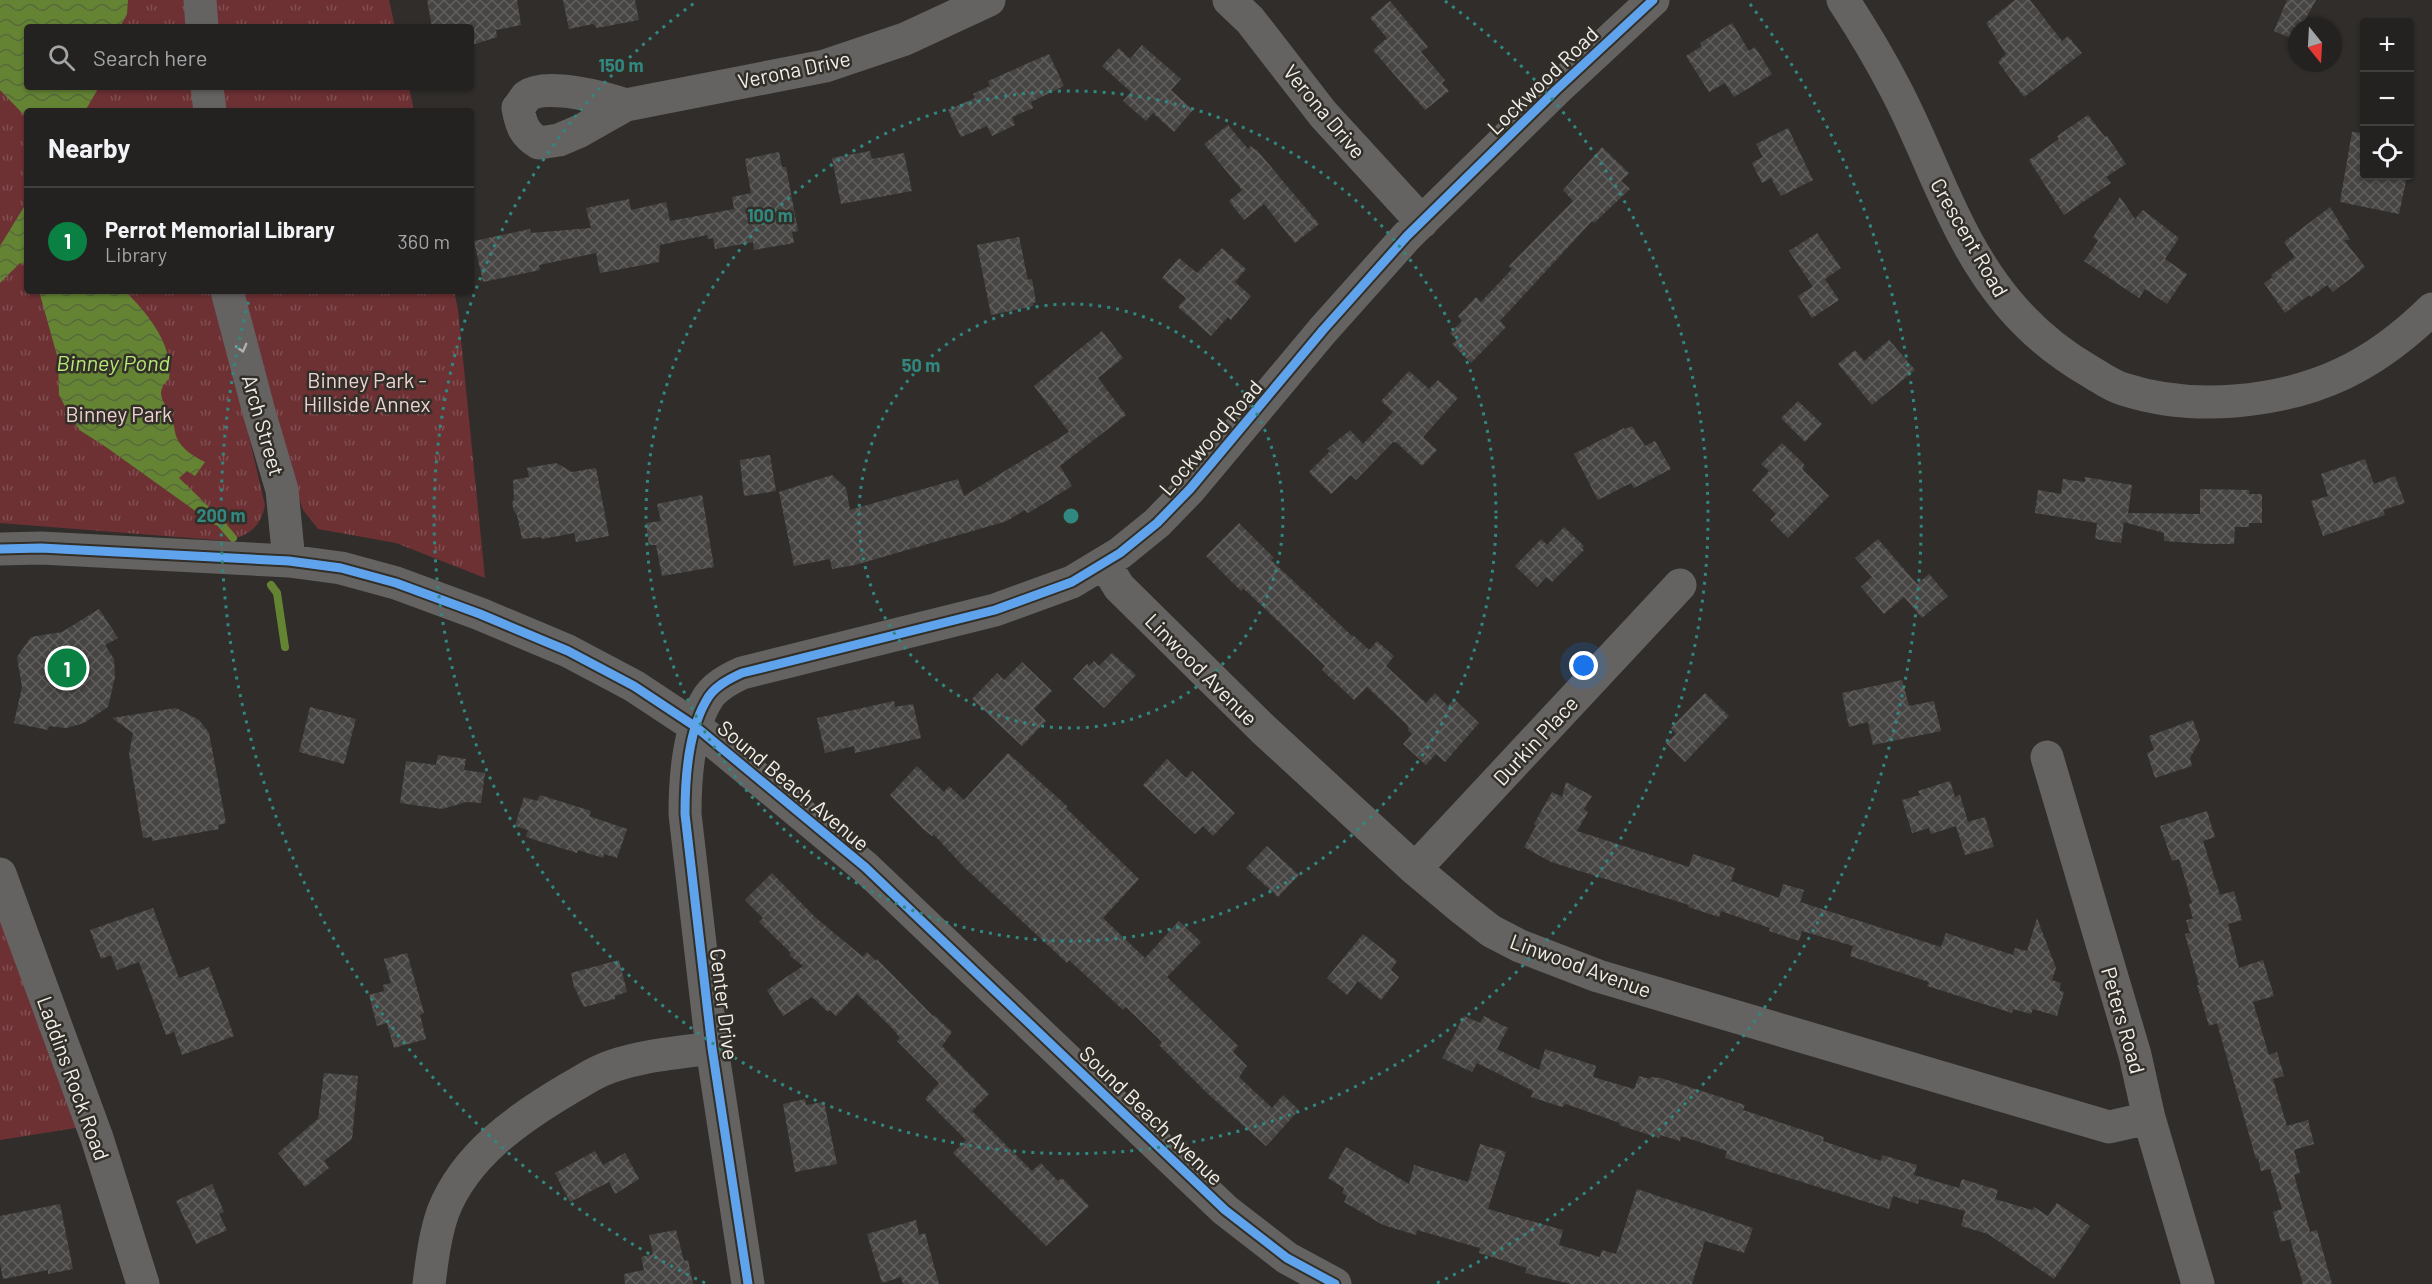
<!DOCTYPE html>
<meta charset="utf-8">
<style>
body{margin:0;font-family:Barlow,sans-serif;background:#302f2d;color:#f1f3f6}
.controls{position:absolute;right:18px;top:18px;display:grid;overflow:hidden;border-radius:6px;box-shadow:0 2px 4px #0004}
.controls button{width:54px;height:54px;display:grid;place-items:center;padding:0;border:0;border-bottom:2px solid #413f3e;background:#242220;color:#f1f3f6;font:30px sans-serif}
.compass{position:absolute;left:2288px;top:18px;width:54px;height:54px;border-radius:50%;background:#242220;box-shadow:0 2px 4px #0004;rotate:162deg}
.you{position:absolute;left:1584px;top:666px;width:21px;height:21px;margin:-15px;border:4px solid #fff;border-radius:50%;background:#1a73e8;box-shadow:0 0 0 9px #1a73e833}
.badge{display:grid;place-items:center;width:39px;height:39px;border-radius:50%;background:#0b8043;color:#fff;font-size:20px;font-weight:700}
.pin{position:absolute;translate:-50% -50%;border:3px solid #fff;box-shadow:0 2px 6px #0006}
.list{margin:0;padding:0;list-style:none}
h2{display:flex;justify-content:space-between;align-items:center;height:78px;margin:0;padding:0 24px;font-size:26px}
h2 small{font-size:20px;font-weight:400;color:#a3a4a5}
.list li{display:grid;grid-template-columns:39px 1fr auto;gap:18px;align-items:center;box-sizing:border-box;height:108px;padding:0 24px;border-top:2px solid #413f3e}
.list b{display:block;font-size:22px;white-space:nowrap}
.list p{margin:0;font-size:20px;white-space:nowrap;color:#a3a4a5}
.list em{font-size:20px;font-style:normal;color:#a3a4a5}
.icon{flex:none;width:33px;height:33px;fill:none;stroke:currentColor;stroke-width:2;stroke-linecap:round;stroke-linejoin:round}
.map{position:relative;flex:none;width:2432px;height:1284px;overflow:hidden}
.search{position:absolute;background:#242220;box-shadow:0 2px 4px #0004;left:24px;top:24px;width:450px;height:66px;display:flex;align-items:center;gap:15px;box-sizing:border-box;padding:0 21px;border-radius:6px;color:#a3a4a5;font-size:22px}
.panel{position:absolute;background:#242220;box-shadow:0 2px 4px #0004;left:24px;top:108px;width:450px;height:186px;border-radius:6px}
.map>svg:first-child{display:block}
</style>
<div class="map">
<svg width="2432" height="1284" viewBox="0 0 2432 1284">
<defs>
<pattern id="park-tufts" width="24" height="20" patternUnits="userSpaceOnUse" patternTransform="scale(1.5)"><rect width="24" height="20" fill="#6d3134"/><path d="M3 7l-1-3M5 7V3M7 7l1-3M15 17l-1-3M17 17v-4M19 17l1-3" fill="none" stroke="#824f52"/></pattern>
<pattern id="water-waves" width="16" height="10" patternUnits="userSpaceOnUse" patternTransform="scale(1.5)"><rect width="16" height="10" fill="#648434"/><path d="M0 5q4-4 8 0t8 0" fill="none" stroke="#58693c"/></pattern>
<pattern id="building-cross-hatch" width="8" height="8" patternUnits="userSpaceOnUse" patternTransform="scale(1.5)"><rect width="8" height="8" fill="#474543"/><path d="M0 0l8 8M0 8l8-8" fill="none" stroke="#62605e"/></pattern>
</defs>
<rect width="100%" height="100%" fill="#302d2a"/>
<path fill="url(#park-tufts)" d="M0 0H194L196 27H27V87H200L202 111H27V291H215L265 505C261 527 249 535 228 541L0 523Z
M209 0H389L395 27H211Z
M216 87H409L414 111H218Z
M239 291H454L458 309 485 578 396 543 318 529 303 510 267 405Z
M0 916 82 1127 0 1140Z"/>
<path fill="url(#water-waves)" d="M0 0H128L127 14 120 27H27V87H99L85 111H27V122L25 116 0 90Z
M27 202V266L20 263 0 283V246Z
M39 291H125C148 314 174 345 169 379 153 393 165 403 172 417 174 423 174 430 176 436 181 449 193 456 205 462L195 476 187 471 179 478 227 524 215 525 106 447 81 431 74 423 59 395 58 359Z"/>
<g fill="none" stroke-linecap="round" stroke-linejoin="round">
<path stroke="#648434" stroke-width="8" d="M216 518 233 538
M271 585 277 593 285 647"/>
</g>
<path fill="url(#building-cross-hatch)" d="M427 0H517L521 25 496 30 497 37 472 45 471 27H432Z
M563 0H635L639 20 597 28 593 24 569 29Z
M2015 0H2030L2062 41 2068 36 2082 53 2024 97 1998 62 2006 54 1986 23Z
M2287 0H2316L2301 27H2297L2295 40 2274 31Z
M1390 1 1428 47 1421 52 1445 80 1442 83 1449 91 1425 110 1373 50 1387 38 1370 18Z
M1732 23 1749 51 1755 47 1772 74 1734 97 1725 83 1709 92 1686 56 1702 46 1700 43Z
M1142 45 1181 79 1171 90 1193 110 1174 132 1153 113 1146 121 1123 101 1131 92 1102 66 1119 48 1130 59Z
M1049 54 1064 86 1031 102 1033 108 1012 117 1015 125 992 136 987 126 961 137 948 110 975 98 973 94 990 86 988 81Z
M2088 115 2105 137 2107 136 2126 164 2106 177 2111 183 2064 215 2029 160 2059 139 2057 136Z
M1228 125 1248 149 1251 146 1255 150 1256 149 1319 224 1295 243 1264 204 1244 220 1229 201 1242 190 1204 144Z
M1788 128 1813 180 1781 196 1771 178 1762 183 1752 163 1763 157 1756 144Z
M2352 132 2364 133V176H2407L2399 214 2340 202Z
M1602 147 1629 173 1621 181 1630 189 1594 223 1592 221 1500 321 1506 327 1471 363 1452 344 1457 340 1450 333 1462 321 1458 316 1476 297 1481 302 1512 269 1509 266 1573 201 1563 190Z
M870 151 872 159 904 153 912 191 841 204 832 158Z
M779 152 782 167H786L798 231 792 232 794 243 754 250 753 242 715 249 713 238 708 239 707 235 660 245 659 262 600 273 596 253 539 265 540 270 483 282 474 241 530 229 531 233 591 228 586 208 629 199 631 210 666 202 670 221 734 209 732 197 751 193 745 159Z
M2120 197 2135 219 2143 210 2179 238 2165 259 2187 274 2167 304 2145 289 2139 298 2084 261 2098 241 2093 237Z
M2330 207 2350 240H2344L2365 267 2333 292 2327 285 2311 297 2309 295 2285 313 2264 283 2273 277 2271 275 2295 257 2284 242Z
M1817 233 1841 268 1813 287 1789 251Z
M1019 237 1028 280 1032 279 1036 302 1033 303V306L991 315 977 245Z
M1222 248 1246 269 1235 282 1251 296 1231 320 1228 317 1211 336 1178 307 1186 298 1162 278 1179 258 1197 273Z
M1825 279 1839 300 1812 318 1798 296Z
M1102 331 1123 358 1098 378 1126 415 1060 466 1072 486 1030 512 1027 513 1025 510 1007 521 855 565 832 569 830 559 794 566 779 492 832 475 846 488 850 510 958 479 964 496 1069 432 1034 386Z
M1889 340 1915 370 1872 405 1838 364 1855 350 1864 361Z
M1409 371 1429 389 1438 380 1458 398 1423 437 1437 450 1422 466 1397 443 1393 442 1356 480 1351 475 1331 494 1309 472 1330 451 1327 449 1350 430 1363 444 1393 412 1381 401Z
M1798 401 1822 424 1805 442 1781 418Z
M1632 426 1645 446 1655 441 1671 469 1634 488 1631 483 1598 500 1574 454 1624 428 1625 429Z
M1782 443 1804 464 1803 470 1829 496 1788 538 1770 520 1776 514 1752 490 1769 471 1761 464Z
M770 455 776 491 744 496 740 460Z
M2365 459 2374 484 2395 476 2405 503 2383 510 2385 515 2323 536 2311 501 2328 496 2321 474Z
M556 463 572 472 596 468 609 536 576 542 574 533 542 539 541 537 522 539 517 515 514 511 512 503 514 499 513 480 529 477 527 468Z
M2085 477 2132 485 2128 513 2200 514V489L2249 490V494H2262V523H2249V527H2235L2234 544H2208L2164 541V533L2124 522 2121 543 2095 539 2097 523 2035 513 2038 490 2061 494 2063 479 2085 482Z
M702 495 714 567 662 576 656 545H649L646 523 661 521 657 504Z
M1239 523 1274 558 1271 560 1352 636 1353 635 1369 650 1377 641 1394 656 1386 666 1426 703 1435 693 1448 706 1454 699 1479 723 1445 762 1436 754 1426 765 1403 744 1412 734 1408 730 1409 728 1406 724 1367 687 1354 700 1322 670 1325 666 1243 588 1241 591 1206 556Z
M1564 527 1584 546 1582 548 1584 550 1552 582 1546 577 1537 587 1515 566 1541 539 1547 545Z
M1878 539 1917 584 1929 574 1948 596 1922 618 1904 597 1884 614 1861 587 1872 577 1855 558Z
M99 609 118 638 105 645 114 659 115 677 108 707 84 723 66 728 49 726 48 730 14 723 22 687 17 657 31 637 62 632Z
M1112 653 1136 675 1104 708 1073 679 1087 664 1089 666 1094 661 1099 666Z
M1022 662 1052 691 1034 709 1046 721 1022 746 972 699 997 673 1004 680Z
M1902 680 1909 706 1934 701 1941 731 1873 745 1868 722 1849 727 1842 693Z
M1705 693 1729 716 1685 762 1666 743 1676 734 1671 728Z
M894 701 895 707 913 704 921 738 855 753 854 746 825 753 817 718Z
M310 707 356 719 344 764 299 752Z
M176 708 199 720 209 733 226 823 218 825 219 829 152 841V837L143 838 129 754 133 733 112 718Z
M2193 720 2200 740 2190 758 2192 766 2155 778 2147 753 2154 750 2149 736Z
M1008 753 1068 807 1066 808 1139 879 1103 918 1145 958 1179 921 1201 942 1167 977 1238 1046 1233 1052 1247 1066 1239 1077 1272 1108 1283 1095 1299 1110 1266 1146 1206 1092 1159 1045 1162 1042 1126 1007 1123 1010 1069 960 1067 963 965 868 934 835 932 836 923 829 890 795 917 766 944 792 949 786 964 800Z
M438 755 466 759 464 770 485 773 481 803 466 802 442 809 400 803 406 761 436 765Z
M1167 759 1186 778 1192 771 1235 813 1213 836 1203 826 1195 834 1143 785Z
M1950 781 1955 797 1960 795 1968 822 1985 817 1994 847 1965 855 1956 826 1931 834 1929 828 1912 833 1902 800 1920 795 1918 791Z
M1566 782 1592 796 1584 809 1588 812 1577 831 1689 867 1693 854 1735 868 1731 881 1779 898 1783 884 1804 890 1800 902 1941 947 1946 933 2013 955 2015 948 2027 951 2037 918 2056 968 2052 980 2061 983 2059 990 2064 992 2057 1016 2033 1009 2031 1014 2013 1009 2012 1013 1927 986 1929 982 1850 956 1853 946 1802 931 1799 941 1769 931 1770 928 1721 911 1719 917 1688 907 1689 905 1551 862 1524 847 1536 826 1534 824 1552 792 1562 797Z
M540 795 591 811 589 816 627 829 617 858 604 854 603 858 578 850 577 853 526 837 528 830 515 826 524 797 537 801Z
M2207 811 2215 837 2203 841 2220 895 2234 891 2242 920 2228 924 2239 968 2263 960 2274 996 2253 1002 2269 1055 2277 1052 2284 1076 2273 1079 2287 1126 2308 1120 2314 1144 2294 1150 2300 1173 2294 1175 2310 1232 2317 1230 2332 1284H2303L2290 1239 2281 1242 2273 1212 2282 1209 2270 1169 2261 1171 2258 1158 2256 1159 2217 1023 2209 1026 2197 985H2199L2185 934 2190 933 2186 920 2193 919 2189 904 2192 903 2179 859 2172 861 2160 826Z
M1267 846 1299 875 1278 897 1246 868Z
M772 873 815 917 863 957 867 952 876 961 877 959 933 1016 934 1015 952 1032 942 1046 989 1094 972 1111 1032 1171 1041 1163 1058 1181 1062 1178 1089 1206 1046 1246 953 1153 966 1140 925 1099 939 1083 897 1041 900 1038 892 1028 857 994 836 1016 830 1010 828 1012 812 997 783 1016 767 990 803 966 789 955 791 953 759 922 763 918 745 900Z
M153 908 179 978 209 967 234 1036 182 1055 174 1032 166 1035 139 962 117 970 111 955 101 959 90 930Z
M1363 934 1397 961 1391 970 1399 977 1381 1000 1358 981 1347 995 1327 978Z
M407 953 424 1013 420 1015 426 1039 394 1048 387 1023 377 1026 369 995 384 991 383 985 391 983 384 959Z
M619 960 627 992 615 996V999L584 1007 574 987 571 973Z
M1464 1016 1480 1023 1484 1016 1508 1028 1497 1049 1539 1070 1545 1049 1596 1066 1593 1077 1634 1089 1639 1076 1650 1079V1077L1661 1078 1745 1105 1743 1110 1824 1137 1823 1141 1881 1161 1882 1155 1917 1165 1914 1175 1959 1188 1962 1179 1998 1190 1995 1199 2032 1210 2034 1207 2048 1216 2057 1203 2090 1226 2054 1279 1988 1234 1961 1226 1965 1211 1919 1199 1918 1204 1893 1196 1889 1209 1725 1158 1727 1151 1681 1136 1680 1141 1660 1135 1659 1138 1619 1125 1620 1123 1566 1104 1562 1107 1531 1097 1533 1091 1477 1063 1472 1072 1442 1058Z
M324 1073 358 1076 352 1139 324 1161 329 1168 305 1187 278 1153 318 1119Z
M805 1099 806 1105 824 1102 837 1164 795 1172 783 1104Z
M1480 1144 1506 1152 1488 1209 1563 1230 1559 1245 1600 1257 1602 1250 1616 1254 1637 1189 1753 1228 1744 1253 1705 1241 1692 1284H1571L1525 1273 1527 1268 1479 1253 1480 1248 1417 1230 1416 1235 1383 1225 1344 1202 1347 1196 1342 1193 1344 1188 1328 1178 1346 1147 1409 1184 1414 1165 1468 1182Z
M595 1151 603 1165 625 1153 639 1179 615 1194 609 1182 570 1202 555 1173Z
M212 1184 224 1212 219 1214 227 1230 196 1244 176 1201Z
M60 1204 73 1269 48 1274V1270L3 1279 0 1263V1216Z
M916 1220 919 1235 925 1233 939 1284H903L901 1277 882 1283 867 1234Z
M676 1230 684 1261 688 1260 693 1284H625L624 1274 644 1270 641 1257 653 1254 649 1235Z"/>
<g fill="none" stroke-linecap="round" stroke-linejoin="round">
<path stroke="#646361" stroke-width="33" d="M200 0 202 27
M1229 0 1250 20 1323 114 1422 222
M1843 0C1862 29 1880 59 1896 90 1917 130 1933 173 1953 214 1985 282 2025 334 2091 372 2101 378 2112 386 2123 389 2160 401 2197 404 2235 401 2317 394 2374 366 2432 309
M207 87 210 111
M626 105C605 98 546 82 527 96 524 99 521 105 518 108 521 125 524 134 539 143L559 140 580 131 626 105 825 66 905 39 989 0
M227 291 259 412 282 490 289 561
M0 549 41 548 289 561 341 568 396 583 480 614 568 651 634 686 696 727 865 867 1225 1210 1287 1258 1335 1284
M1105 564 1119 587 1263 729 1415 869 1464 910 1491 931 1520 946 1598 976 2109 1127 2149 1118
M2047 757 2135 1055 2149 1118 2198 1284
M1415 869 1680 585
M0 874 97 1138 143 1284
M429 1284C432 1260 435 1235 443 1212 465 1155 519 1118 568 1089 579 1083 589 1076 600 1071 633 1056 677 1053 712 1048
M748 1284 712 1048 685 814C685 779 688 732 706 701 713 687 729 679 742 673L995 610 1072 582 1120 553 1157 523 1190 489 1323 330 1407 236 1556 90 1653 0"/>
<g stroke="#322e28" stroke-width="13">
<path id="cycleway" d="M0 549 41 548 289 561 341 568 396 583 480 614 568 651 634 686 696 727 865 867 1225 1210 1287 1258 1335 1284
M748 1284 712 1048 685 814C685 779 688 732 706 701 713 687 729 679 742 673L995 610 1072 582 1120 553 1157 523 1190 489 1323 330 1407 236 1556 90 1653 0"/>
</g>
<use href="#cycleway" stroke="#60a3ed" stroke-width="9"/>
</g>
<defs><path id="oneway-chevron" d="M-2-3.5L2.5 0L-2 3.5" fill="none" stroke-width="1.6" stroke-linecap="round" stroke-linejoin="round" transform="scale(1.5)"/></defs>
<use stroke="#b2b0ad" href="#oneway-chevron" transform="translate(242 348) rotate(75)"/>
<g fill="none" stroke="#318881" stroke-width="3" stroke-dasharray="3 6">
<circle cx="1071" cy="516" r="212"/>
<circle cx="1071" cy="516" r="425"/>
<path d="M1445 1A637 637 0 1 1 697 1"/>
<path d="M705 1283A850 850 0 0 1 250 296M1750 4A850 850 0 0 1 1437 1283"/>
</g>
<g text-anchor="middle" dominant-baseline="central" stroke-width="5" stroke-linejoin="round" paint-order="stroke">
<g font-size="21" fill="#f2efeb" stroke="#322e28">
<text transform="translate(794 69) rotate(-12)">Verona Drive</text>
<text transform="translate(1542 80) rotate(-44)">Lockwood Road</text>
<text transform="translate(1325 111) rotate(50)">Verona Drive</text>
<text transform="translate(1970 237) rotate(60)">Crescent Road</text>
<text transform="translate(264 425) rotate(74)">Arch Street</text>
<text transform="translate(1210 437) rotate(-49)">Lockwood Road</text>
<text transform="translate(1202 669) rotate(45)">Linwood Avenue</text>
<text transform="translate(1535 740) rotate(-47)">Durkin Place</text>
<text transform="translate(794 785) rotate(40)">Sound Beach Avenue</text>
<text transform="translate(1581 965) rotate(20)">Linwood Avenue</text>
<text transform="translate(725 1004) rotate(83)">Center Drive</text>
<text transform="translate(2124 1020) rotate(74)">Peters Road</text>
<text transform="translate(74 1078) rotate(70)">Laddins Rock Road</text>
<text transform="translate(1152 1115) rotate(44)">Sound Beach Avenue</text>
</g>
<g font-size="21" fill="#edd2d1" stroke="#322e28">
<text x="367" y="379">Binney Park -<tspan x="367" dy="24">Hillside Annex</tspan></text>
<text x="119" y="413">Binney Park</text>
</g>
<g font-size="22" font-style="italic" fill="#b5e875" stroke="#322e28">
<text x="113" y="362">Binney Pond</text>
</g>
</g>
<circle cx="1071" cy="516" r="9" fill="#318881" stroke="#322e28" stroke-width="3"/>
<g font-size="18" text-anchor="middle" font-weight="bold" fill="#318881" stroke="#322e28" stroke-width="5" stroke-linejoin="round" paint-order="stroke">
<text x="621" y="72">150 m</text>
<text x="770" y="222">100 m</text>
<text x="921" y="372">50 m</text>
<text x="221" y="522">200 m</text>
</g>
</svg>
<div class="controls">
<button>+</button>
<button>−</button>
<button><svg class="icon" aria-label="locate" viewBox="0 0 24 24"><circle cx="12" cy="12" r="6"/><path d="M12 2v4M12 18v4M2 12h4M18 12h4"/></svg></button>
</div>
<svg class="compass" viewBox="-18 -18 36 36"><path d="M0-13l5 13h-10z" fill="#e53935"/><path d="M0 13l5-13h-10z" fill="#a3a4a5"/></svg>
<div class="you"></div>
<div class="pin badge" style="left:67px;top:668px">1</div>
<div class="search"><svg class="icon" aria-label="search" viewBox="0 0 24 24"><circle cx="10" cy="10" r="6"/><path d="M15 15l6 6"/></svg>Search here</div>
<section class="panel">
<h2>Nearby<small></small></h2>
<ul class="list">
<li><span class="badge">1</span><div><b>Perrot Memorial Library</b><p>Library</p></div><em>360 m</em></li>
</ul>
</section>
</div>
